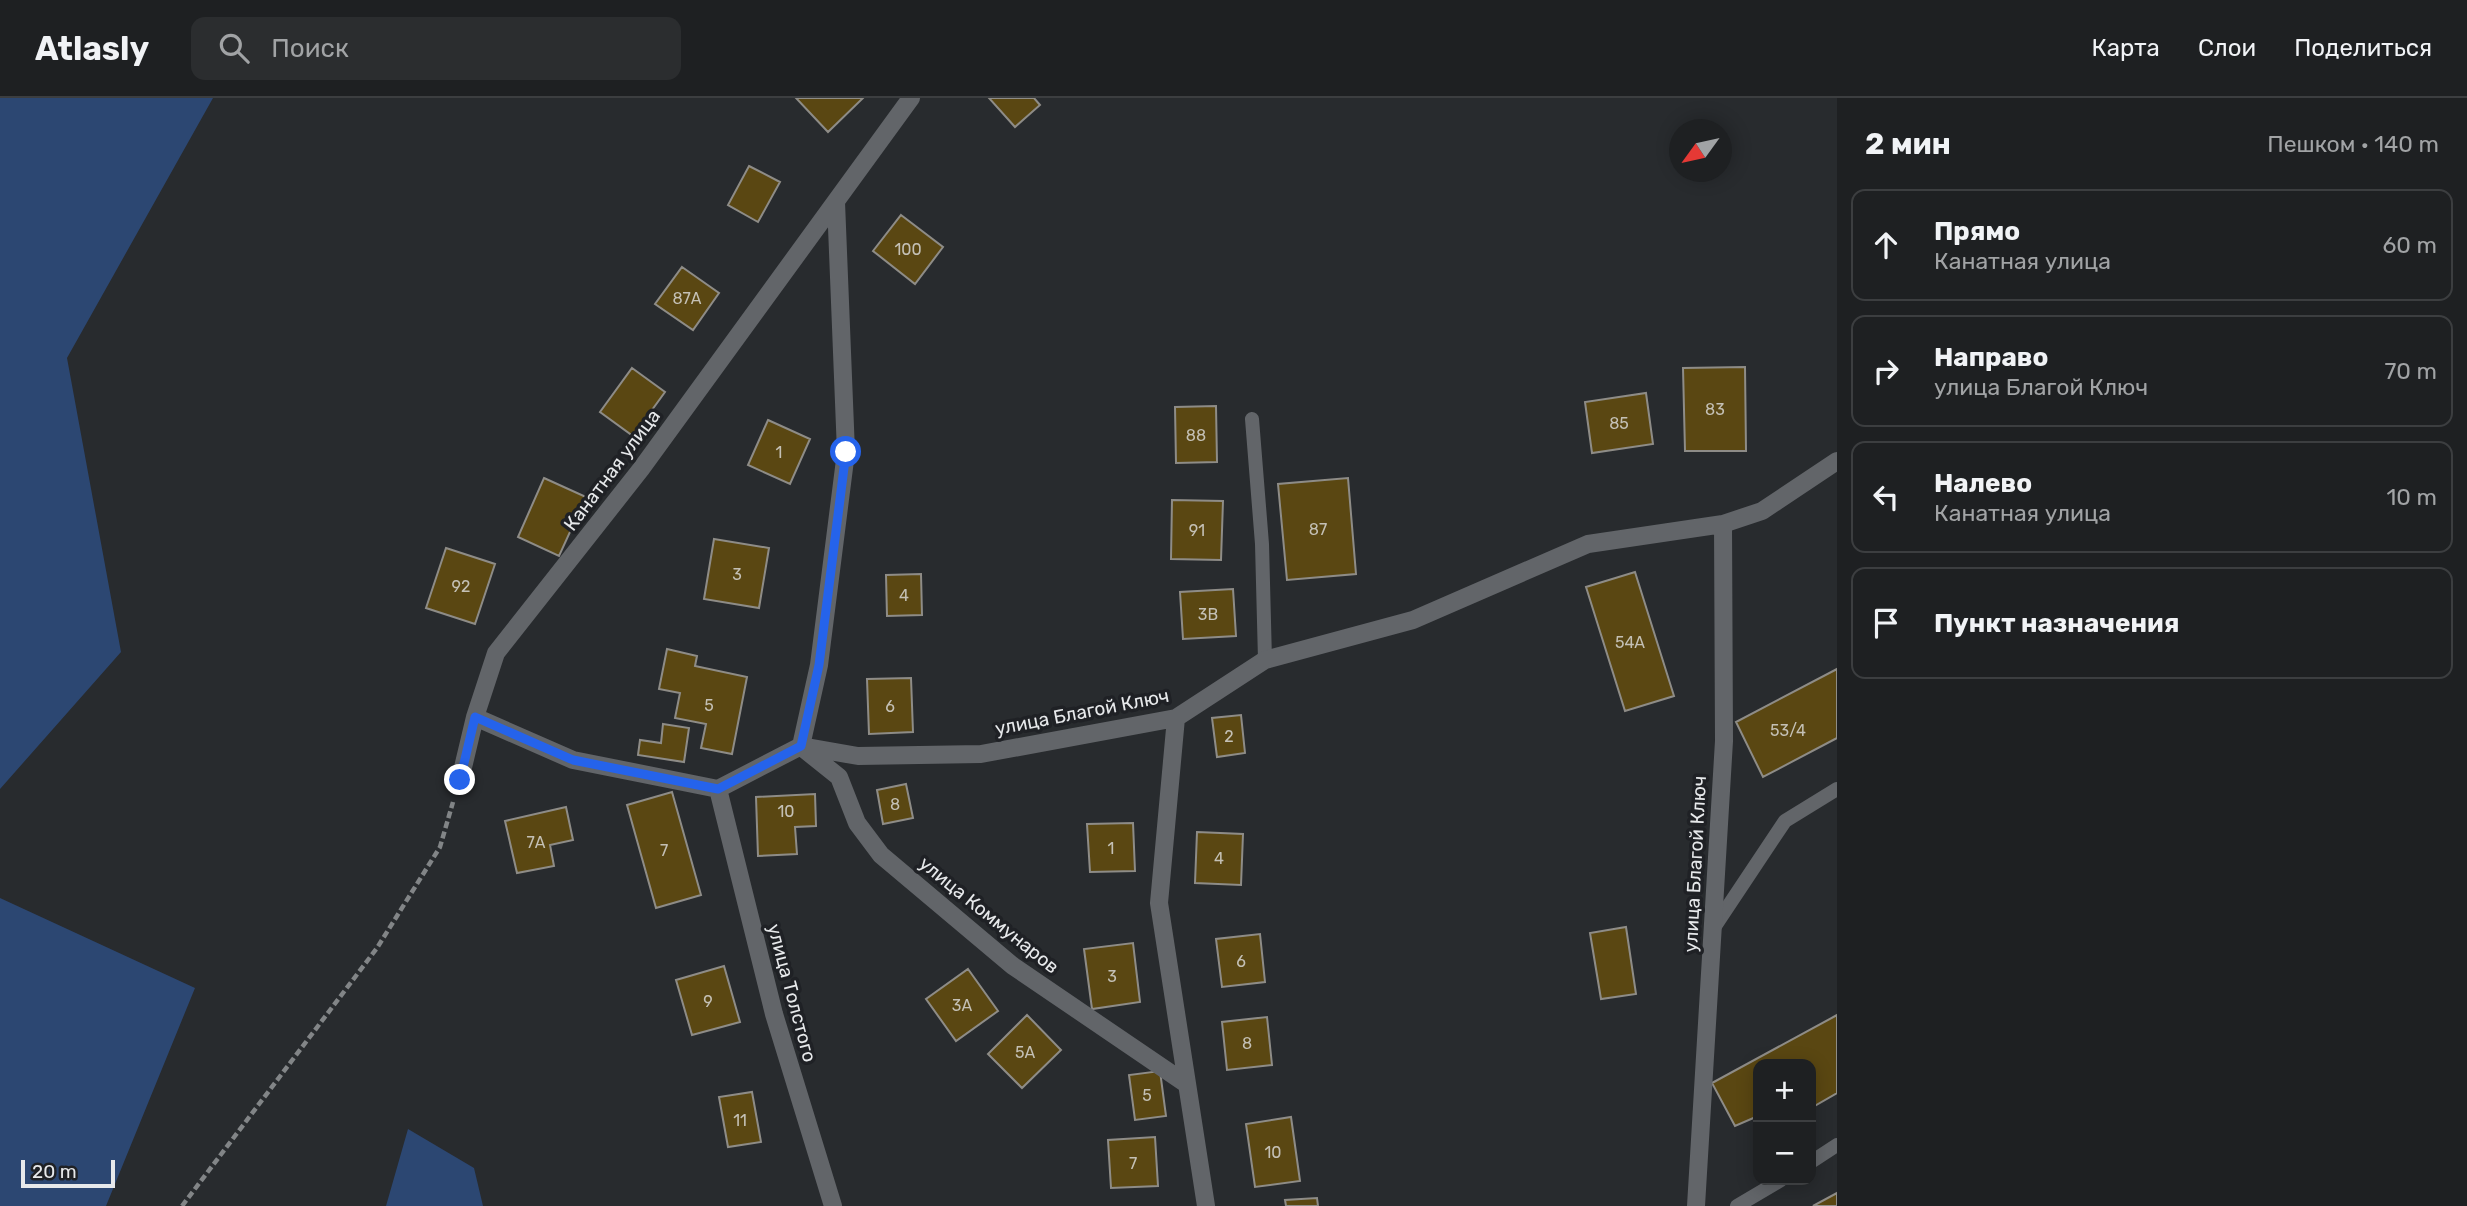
<!DOCTYPE html>
<html lang="ru">
<meta charset="utf-8">
<style>
body{margin:0;font-family:Rubik,sans-serif;background:#2b2d2f;color:#f1f3f6}
.controls{position:absolute;right:21px;bottom:21px;display:grid;overflow:hidden;border-radius:14px;box-shadow:0 4px 18px #0003}
.controls button{width:63px;height:63px;display:grid;place-items:center;padding:0;border:0;border-bottom:2px solid #3c3e40;background:#1e2022;color:#f1f3f6;font:35px sans-serif}
.compass{position:absolute;left:1669px;top:21px;width:63px;height:63px;border-radius:50%;background:#1e2022;box-shadow:0 4px 18px #0003;rotate:237deg}
.scale{position:absolute;left:21px;bottom:18px;width:94px;box-sizing:border-box;padding-left:7px;border:4px solid #e7e9eb;border-top:0;font-size:19px;line-height:24px;white-space:nowrap;color:#e7e9eb;-webkit-text-stroke:5px #1f2125;paint-order:stroke}
.stop{position:absolute;width:21px;height:21px;margin:-16px;border:5px solid #2563eb;border-radius:50%;background:#fff}
.stop.end{background:#2563eb;border-color:#fff;box-shadow:0 2px 7px #0008}
.list{margin:0;padding:0;list-style:none}
h2{display:flex;justify-content:space-between;align-items:center;height:91px;margin:0;padding:0 28px;font-size:30px}
h2 small{font-size:23px;font-weight:400;color:#a1a3a5}
.list li{display:grid;grid-template-columns:46px 1fr auto;gap:21px;align-items:center;box-sizing:border-box;height:112px;margin:0 14px 14px;padding:0 14px;border:2px solid #3c3e40;border-radius:14px}
.list b{display:block;font-size:26px;white-space:nowrap}
.list p{margin:0;font-size:23px;white-space:nowrap;color:#a1a3a5}
.list em{font-size:23px;font-style:normal;color:#a1a3a5}
.icon{flex:none;width:38px;height:38px;fill:none;stroke:currentColor;stroke-width:2;stroke-linecap:round;stroke-linejoin:round}
.map{position:relative;flex:none;width:1837px;height:1108px;overflow:hidden}
header{display:flex;align-items:center;gap:42px;box-sizing:border-box;height:98px;padding:0 35px;background:#1e2022;border-bottom:2px solid #3c3e40}
header strong{font-size:33px}
nav{display:flex;gap:38px;margin-inline-start:auto;font-size:24px}
.search{width:490px;height:63px;background:#2b2d2f;display:flex;align-items:center;gap:18px;box-sizing:border-box;padding:0 24px;border-radius:14px;color:#a1a3a5;font-size:26px}
main{display:flex}
aside{flex:1;background:#1e2022}
.map>svg:first-child{display:block}
</style>
<header>
<strong>Atlasly</strong>
<div class="search"><svg class="icon" aria-label="search" viewBox="0 0 24 24"><circle cx="10" cy="10" r="6"/><path d="M15 15l6 6"/></svg>Поиск</div>
<nav><a>Карта</a><a>Слои</a><a>Поделиться</a></nav>
</header>
<main>
<div class="map">
<svg width="1837" height="1108" viewBox="0 0 1837 1108">
<rect width="100%" height="100%" fill="#282b2e"/>
<path fill="#2c4772" d="M0 0H213L67 260 121 554 0 691Z
M0 800 195 890 106 1108H0Z
M408 1031 474 1070 483 1108H386Z"/>
<path fill="#5a4712" stroke="#8e8c87" stroke-width="2" d="M796 0H863L828 34Z
M989 0H1034L1040 7 1015 29Z
M749 68 780 84 758 124 728 107Z
M901 117 943 149 915 186 873 153Z
M682 169 719 195 693 232 655 206Z
M1745 269 1746 353H1685L1683 270Z
M632 270 665 294 633 338 600 314Z
M1646 295 1653 346 1592 355 1585 304Z
M1216 308 1217 364 1176 365 1175 309Z
M768 322 810 341 790 386 748 367Z
M544 380 586 399 559 458 518 439Z
M1348 380 1356 476 1287 482 1278 386Z
M1172 402 1223 403 1221 462 1171 461Z
M714 441 769 450 759 510 704 501Z
M446 450 495 466 475 526 426 510Z
M1635 474 1674 598 1625 613 1586 489Z
M921 476 922 517 887 518 886 477Z
M1233 491 1236 538 1183 541 1180 494Z
M667 551 697 558 695 568 747 579 732 656 701 650 706 626 675 620 680 595 659 591Z
M1837 571V640L1763 679 1736 624Z
M911 580 913 634 869 636 867 581Z
M1241 617 1245 655 1217 659 1212 620Z
M663 626 689 630 684 664 638 657 640 642 661 645Z
M906 686 913 720 883 726 877 692Z
M672 694 701 797 656 810 627 707Z
M815 696 816 728 795 729 797 756 758 758 756 699Z
M566 709 573 742 550 747 554 768 517 775 505 723Z
M1133 725 1135 773 1090 774 1087 726Z
M1197 734 1243 736 1241 787 1195 785Z
M1626 829 1636 896 1601 901 1590 835Z
M1260 836 1265 884 1222 889 1216 841Z
M1133 845 1140 904 1092 911 1084 851Z
M724 868 740 924 692 937 676 882Z
M968 871 998 913 956 943 926 901Z
M1027 917 1061 952 1022 990 988 956Z
M1837 917V995L1811 1010V966H1758V1018L1735 1028 1712 985Z
M1267 919 1272 967 1227 972 1222 924Z
M1160 973 1166 1018 1135 1022 1129 977Z
M752 994 761 1044 728 1049 719 999Z
M1291 1019 1300 1083 1255 1089 1246 1026Z
M1155 1039 1158 1088 1111 1090 1108 1042Z
M1837 1095V1108H1813Z
M1317 1100 1318 1108H1286L1285 1102Z"/>
<g fill="none" stroke-linecap="round" stroke-linejoin="round">
<path stroke="#828587" stroke-width="4.5" stroke-dasharray="7 3.5" stroke-linecap="butt" d="M182 1108 377 850 440 749 453 704"/>
<path stroke="#626569" stroke-width="14" d="M1252 321 1262 446 1265 562
M1713 831 1785 723 1837 691
M1811 1064 1837 1047
M1737 1108 1781 1082"/>
<path stroke="#626569" stroke-width="18" d="M475 619 573 662 718 691 801 648 858 658 981 656 1176 620 1265 562 1413 522 1588 446 1723 426 1762 413 1837 363
M1176 620 1159 805 1206 1108
M801 648 819 567 846 354 836 104
M804 651 839 679 857 725 881 757 1013 868 1185 985
M460 682 475 619 496 555 641 371 911 0
M718 691 774 916 833 1108
M1696 1108 1724 643 1723 426"/>
</g>
<g fill="none" stroke-linecap="round" stroke-linejoin="round">
<path stroke="#2563eb" stroke-width="9" d="M460 682 475 619 573 662 718 691 801 648 819 567 846 354"/>
</g>
<g text-anchor="middle" dominant-baseline="central" stroke-width="7" stroke-linejoin="round" paint-order="stroke">
<g font-size="16" fill="#c4c0b5">
<text x="908" y="151">100</text>
<text x="687" y="200">87А</text>
<text x="1715" y="311">83</text>
<text x="1619" y="325">85</text>
<text x="1196" y="337">88</text>
<text x="779" y="354">1</text>
<text x="1318" y="431">87</text>
<text x="1197" y="432">91</text>
<text x="737" y="476">3</text>
<text x="461" y="488">92</text>
<text x="904" y="497">4</text>
<text x="1208" y="516">3В</text>
<text x="1630" y="544">54А</text>
<text x="709" y="607">5</text>
<text x="890" y="608">6</text>
<text x="1788" y="632">53/4</text>
<text x="1229" y="638">2</text>
<text x="895" y="706">8</text>
<text x="786" y="713">10</text>
<text x="536" y="744">7А</text>
<text x="1111" y="750">1</text>
<text x="664" y="752">7</text>
<text x="1219" y="760">4</text>
<text x="1241" y="863">6</text>
<text x="1112" y="878">3</text>
<text x="708" y="903">9</text>
<text x="962" y="907">3А</text>
<text x="1247" y="945">8</text>
<text x="1025" y="954">5А</text>
<text x="1147" y="997">5</text>
<text x="740" y="1022">11</text>
<text x="1273" y="1054">10</text>
<text x="1133" y="1065">7</text>
</g>
<g font-size="19" fill="#e7e9eb" stroke="#1f2125">
<text transform="translate(612 372) rotate(-53)">Канатная улица</text>
<text transform="translate(1082 614) rotate(-11)">улица Благой Ключ</text>
<text transform="translate(1695 766) rotate(-87)">улица Благой Ключ</text>
<text transform="translate(989 817) rotate(39)">улица Коммунаров</text>
<text transform="translate(792 895) rotate(75)">улица Толстого</text>
</g>
</g>
</svg>
<div class="controls">
<button>+</button>
<button>−</button>
</div>
<svg class="compass" viewBox="-18 -18 36 36"><path d="M0-13l5 13h-10z" fill="#e53935"/><path d="M0 13l5-13h-10z" fill="#a1a3a5"/></svg>
<div class="scale">20 m</div>
<div class="stop" style="left:846px;top:354px"></div>
<div class="stop end" style="left:460px;top:682px"></div>
</div>
<aside>
<h2>2 мин<small>Пешком · 140 m</small></h2>
<ul class="list">
<li><svg class="icon" aria-label="ahead" viewBox="0 0 24 24"><path d="M12 20V5M6 11l6-6 6 6"/></svg><div><b>Прямо</b><p>Канатная улица</p></div><em>60 m</em></li>
<li><svg class="icon" aria-label="right" viewBox="0 0 24 24"><path d="M7 20v-9h11M14 6l5 5-5 5"/></svg><div><b>Направо</b><p>улица Благой Ключ</p></div><em>70 m</em></li>
<li><svg class="icon" aria-label="left" viewBox="0 0 24 24"><path d="M17 20v-9H6M10 6l-5 5 5 5"/></svg><div><b>Налево</b><p>Канатная улица</p></div><em>10 m</em></li>
<li><svg class="icon" aria-label="arrive" viewBox="0 0 24 24"><path d="M6 21V4h12l-3 4 3 4H6"/></svg><div><b>Пункт назначения</b></div></li>
</ul>
</aside>
</main>
